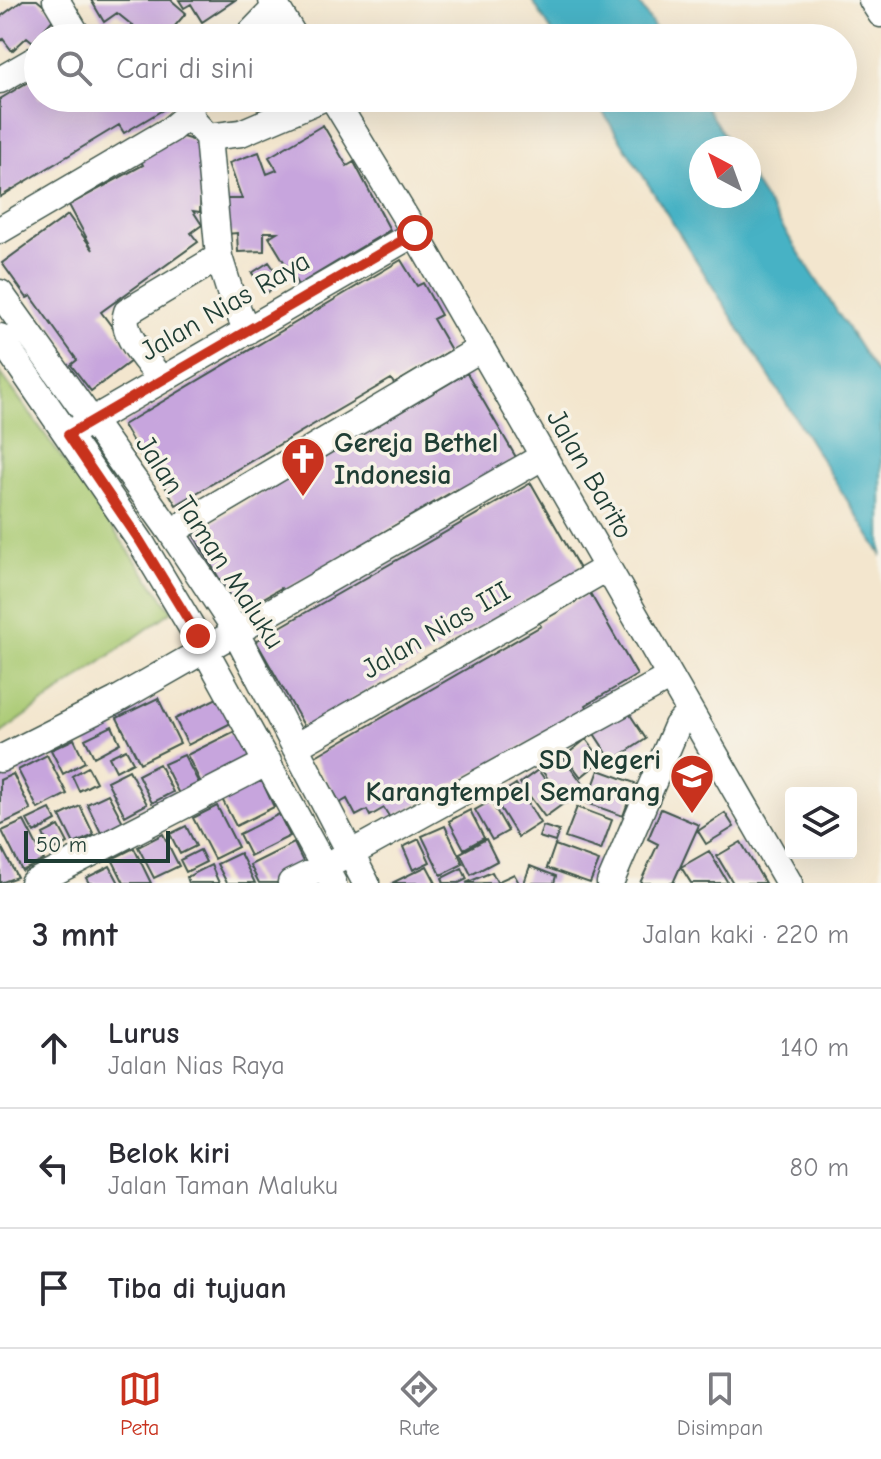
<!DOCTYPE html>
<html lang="id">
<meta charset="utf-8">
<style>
body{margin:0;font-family:"Comic Neue",sans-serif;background:#f7f7f7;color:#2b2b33}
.controls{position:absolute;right:24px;bottom:24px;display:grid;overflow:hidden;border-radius:8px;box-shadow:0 8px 32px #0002}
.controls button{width:72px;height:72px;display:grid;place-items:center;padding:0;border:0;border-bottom:2px solid #e1e1e2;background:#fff;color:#2b2b33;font:40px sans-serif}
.compass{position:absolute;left:689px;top:136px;width:72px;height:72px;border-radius:50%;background:#fff;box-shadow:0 8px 32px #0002;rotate:319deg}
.scale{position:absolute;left:24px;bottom:20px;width:146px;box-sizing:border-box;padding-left:8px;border:4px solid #1f3d34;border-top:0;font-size:22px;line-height:28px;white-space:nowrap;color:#1f3d34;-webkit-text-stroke:6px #f7f3e8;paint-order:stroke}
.stop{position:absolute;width:24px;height:24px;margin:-18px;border:6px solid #c8321e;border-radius:50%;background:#fff}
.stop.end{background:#c8321e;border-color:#fff;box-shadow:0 2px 8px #0008}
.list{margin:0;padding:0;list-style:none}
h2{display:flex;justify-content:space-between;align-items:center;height:104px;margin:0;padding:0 32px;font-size:34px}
h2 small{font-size:26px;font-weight:400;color:#7c7c81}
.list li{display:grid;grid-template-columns:52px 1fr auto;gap:24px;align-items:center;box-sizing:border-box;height:120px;padding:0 32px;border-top:2px solid #e1e1e2}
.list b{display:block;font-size:30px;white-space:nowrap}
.list p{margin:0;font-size:26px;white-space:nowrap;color:#7c7c81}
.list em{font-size:26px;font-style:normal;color:#7c7c81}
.icon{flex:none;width:44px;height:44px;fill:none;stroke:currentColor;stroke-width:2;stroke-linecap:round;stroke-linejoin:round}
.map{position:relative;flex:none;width:881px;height:883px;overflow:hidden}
.search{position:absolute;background:#fff;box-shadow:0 8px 32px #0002;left:24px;right:24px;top:24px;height:88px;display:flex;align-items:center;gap:20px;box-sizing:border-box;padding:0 28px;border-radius:44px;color:#7c7c81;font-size:30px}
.sheet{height:464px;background:#fff}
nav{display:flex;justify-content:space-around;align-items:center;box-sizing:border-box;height:112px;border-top:2px solid #e1e1e2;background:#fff;font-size:22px;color:#7c7c81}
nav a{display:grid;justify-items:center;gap:4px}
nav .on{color:#c8321e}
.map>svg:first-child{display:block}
</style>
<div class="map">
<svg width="881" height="883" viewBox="0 0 881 883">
<rect width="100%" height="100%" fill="#f7f3e8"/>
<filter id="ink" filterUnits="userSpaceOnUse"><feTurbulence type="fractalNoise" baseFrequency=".0125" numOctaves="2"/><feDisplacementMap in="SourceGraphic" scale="16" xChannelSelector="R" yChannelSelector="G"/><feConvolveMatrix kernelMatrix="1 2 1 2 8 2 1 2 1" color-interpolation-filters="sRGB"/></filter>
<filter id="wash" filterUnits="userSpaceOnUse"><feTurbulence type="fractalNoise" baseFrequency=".006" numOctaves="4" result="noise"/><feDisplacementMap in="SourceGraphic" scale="32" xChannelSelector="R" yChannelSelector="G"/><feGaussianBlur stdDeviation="1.8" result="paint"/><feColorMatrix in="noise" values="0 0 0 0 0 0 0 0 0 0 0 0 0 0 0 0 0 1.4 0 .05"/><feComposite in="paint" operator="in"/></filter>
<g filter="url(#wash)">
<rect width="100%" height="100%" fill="#f3e6ce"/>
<path fill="#a8c971" stroke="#648352" stroke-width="2" d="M0 372 172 611 0 734Z"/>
<path fill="#47b2c5" stroke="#33787c" stroke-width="2" d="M532 0H637L661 38H556Z
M594 98H700L732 148H701V196H749V175L881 380V554Z"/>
<g id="blocks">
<path fill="#c7a5dd" d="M23 0H37L56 16 33 42 27 37 12 51 3 39 0 42V17Z
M91 0H171L186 13 174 27 188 38H148L117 13 104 22Z
M179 0H235L202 22 191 4 184 8Z
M38 76V98H171V105L124 133 119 125 0 197V99Z
M323 125 347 166 354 162 390 230 298 285 269 237 277 232H264V251L238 252 237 233 226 234 225 199H242L229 163 259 152 267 174 277 170 269 157Z
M179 136 203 143 200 212 193 211 202 225 191 233 198 242 101 312 135 358 91 391 71 365 77 360 31 296 27 298 2 263 68 215 93 250 69 205 143 165 140 159Z
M401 260 417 286 423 283 441 315 433 319 451 350 394 384 391 379 176 505 153 466 148 468 123 425Z
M269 262 283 282 266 293 252 273Z
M467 373 517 459 460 493 457 489 283 591 281 588 239 612 193 534Z
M531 483 580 569 350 700 353 705 307 731 256 641Z
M590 593 637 675 586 705 589 710 390 818 384 808 370 816 367 810 356 816 347 799 340 803 314 757 541 626 539 623Z
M223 695 235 721 188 745 175 719Z
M158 698 180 743 140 763 117 718Z
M625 707 646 739 612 761 591 729Z
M112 726 120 743 94 757 85 739Z
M241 728 255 756 201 783 187 755Z
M74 739 85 762 63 774 51 750Z
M586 739 602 760 581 777 565 756Z
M126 749 133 762 116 771 109 757Z
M560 753 586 788 566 803 540 768Z
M47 755 67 794 38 809 18 770Z
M184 755 202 789 182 800 164 764Z
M159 764 173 792 152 803 138 775Z
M88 767 96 782 79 791 72 776Z
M129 770 147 804 125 816 107 781Z
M538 770 563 804 545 817 520 783Z
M599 770 635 783 623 816 587 803Z
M13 774 31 810 0 825V780Z
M261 779 274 807 236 826 222 799Z
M516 784 540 823 518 837 494 798Z
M108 794 123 822 101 833 87 804Z
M491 801 508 831 492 840 475 810Z
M80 806 94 835 74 844 60 816Z
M217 806 238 847 214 859 193 818Z
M577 807 612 820 601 850 565 838Z
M50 809 56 821 34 833 27 820Z
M661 809 699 825 673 883H640L658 844 648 839Z
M470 810 484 838 464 849 449 821Z
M725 813 734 827 706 844 698 831Z
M279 814 290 836 250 856 239 834Z
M24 821 44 860 22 871 2 831Z
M59 826 68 843 51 851 43 834Z
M186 826 196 846 180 854 170 834Z
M445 826 463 864 441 875 422 836Z
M543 826 559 831 555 842 539 837Z
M163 834 179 866 154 878 138 847Z
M419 839 430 862 413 870 403 847Z
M486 839 497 861 471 875 460 853Z
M741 842 765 883H733L717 856Z
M294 843 307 870 280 883H259L250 865Z
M555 845 599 861 590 883 547 868Z
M2 848 17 877 0 883V849Z
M134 848 151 883H124L112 859Z
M200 850 206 862 186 872 180 860Z
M709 851 728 883H691L681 867Z
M240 853 255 883H227L217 864Z
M211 865 219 883H189L187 877Z
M110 866 119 883H89L86 878Z
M427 866 436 883H392Z
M530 866 556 876 554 883H524Z
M462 868 467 879 459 883H444L442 878Z
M492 872 497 882 514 874 519 883H466Z"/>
</g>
</g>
<g filter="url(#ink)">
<use href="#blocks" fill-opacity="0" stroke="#3f564b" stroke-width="2"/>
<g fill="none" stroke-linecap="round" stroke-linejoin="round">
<g stroke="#3f564b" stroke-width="29">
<path id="minor" d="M56 0 79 38
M272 0 295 38
M872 0 881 14
M246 38 276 7
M0 80 38 58
M333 98 415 233 789 883
M190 113 195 123 208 137 219 257 230 292 247 331
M208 137 241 133 323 98
M0 230 170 130 190 113 193 98
M0 293 171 532 228 618 366 883
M0 337 140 541 204 648 333 883
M161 380C149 362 119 334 127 312L219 257
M79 428 415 233
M171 532 480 349
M295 747 607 568
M0 759 115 701 544 456
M33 883 268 762
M291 883 350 854 670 677
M610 883 677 726 690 711"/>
</g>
<use href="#minor" stroke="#fff" stroke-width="26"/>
</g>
</g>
<g fill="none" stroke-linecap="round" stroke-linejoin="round" filter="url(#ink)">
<path stroke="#c8321e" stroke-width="10" d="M198 636 140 541 68 435 415 233"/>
</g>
<defs>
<g id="church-pin" transform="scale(2.3)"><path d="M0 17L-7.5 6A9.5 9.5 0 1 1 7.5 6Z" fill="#c8321e" stroke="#f7f3e8"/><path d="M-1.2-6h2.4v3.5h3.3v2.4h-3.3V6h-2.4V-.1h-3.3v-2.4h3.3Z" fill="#fff"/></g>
<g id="school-pin" transform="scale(2.3)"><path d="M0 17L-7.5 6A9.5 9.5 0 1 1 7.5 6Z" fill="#c8321e" stroke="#f7f3e8"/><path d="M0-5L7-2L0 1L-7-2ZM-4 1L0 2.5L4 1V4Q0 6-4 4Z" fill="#fff"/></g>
</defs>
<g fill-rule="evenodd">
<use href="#church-pin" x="303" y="459"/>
<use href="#school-pin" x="692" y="776"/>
</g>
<g text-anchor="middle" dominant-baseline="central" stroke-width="7" stroke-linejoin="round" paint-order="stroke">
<g font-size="28" fill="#1f3d34" stroke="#f7f3e8">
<text transform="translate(225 306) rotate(-30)">Jalan Nias Raya</text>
<text transform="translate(590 474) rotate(60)">Jalan Barito</text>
<text transform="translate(210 542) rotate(57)">Jalan Taman Maluku</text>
<text transform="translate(436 630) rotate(-30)">Jalan Nias III</text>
</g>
<g font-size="28" font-weight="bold" fill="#1f3d34" stroke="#f7f3e8" text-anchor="start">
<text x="334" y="443">Gereja Bethel<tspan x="334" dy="32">Indonesia</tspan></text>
<text x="661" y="760" text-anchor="end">SD Negeri<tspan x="661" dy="32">Karangtempel Semarang</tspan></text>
</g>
</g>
</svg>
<div class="controls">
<button><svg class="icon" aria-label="layers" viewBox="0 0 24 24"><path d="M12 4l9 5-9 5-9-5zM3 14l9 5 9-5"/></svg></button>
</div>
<svg class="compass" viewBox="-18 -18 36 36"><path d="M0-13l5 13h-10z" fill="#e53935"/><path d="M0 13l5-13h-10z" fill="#7c7c81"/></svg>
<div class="scale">50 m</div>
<div class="stop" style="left:415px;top:233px"></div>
<div class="stop end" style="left:198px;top:636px"></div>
<div class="search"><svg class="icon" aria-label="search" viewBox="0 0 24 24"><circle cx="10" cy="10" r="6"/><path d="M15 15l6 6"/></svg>Cari di sini</div>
</div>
<section class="sheet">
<h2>3 mnt<small>Jalan kaki · 220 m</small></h2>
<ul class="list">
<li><svg class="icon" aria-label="ahead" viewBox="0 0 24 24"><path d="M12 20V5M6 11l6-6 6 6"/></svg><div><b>Lurus</b><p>Jalan Nias Raya</p></div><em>140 m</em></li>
<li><svg class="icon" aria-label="left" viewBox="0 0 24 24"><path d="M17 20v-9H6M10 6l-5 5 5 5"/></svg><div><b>Belok kiri</b><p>Jalan Taman Maluku</p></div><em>80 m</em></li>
<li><svg class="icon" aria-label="arrive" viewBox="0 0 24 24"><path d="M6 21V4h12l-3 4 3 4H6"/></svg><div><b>Tiba di tujuan</b></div></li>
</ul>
</section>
<nav>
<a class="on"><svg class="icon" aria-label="map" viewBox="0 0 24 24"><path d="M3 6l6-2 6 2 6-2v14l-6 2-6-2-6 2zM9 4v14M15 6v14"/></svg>Peta</a>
<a><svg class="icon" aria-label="directions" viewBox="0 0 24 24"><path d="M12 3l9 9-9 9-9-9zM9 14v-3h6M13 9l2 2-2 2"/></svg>Rute</a>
<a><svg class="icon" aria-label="saved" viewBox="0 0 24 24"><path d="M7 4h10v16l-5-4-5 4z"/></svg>Disimpan</a>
</nav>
